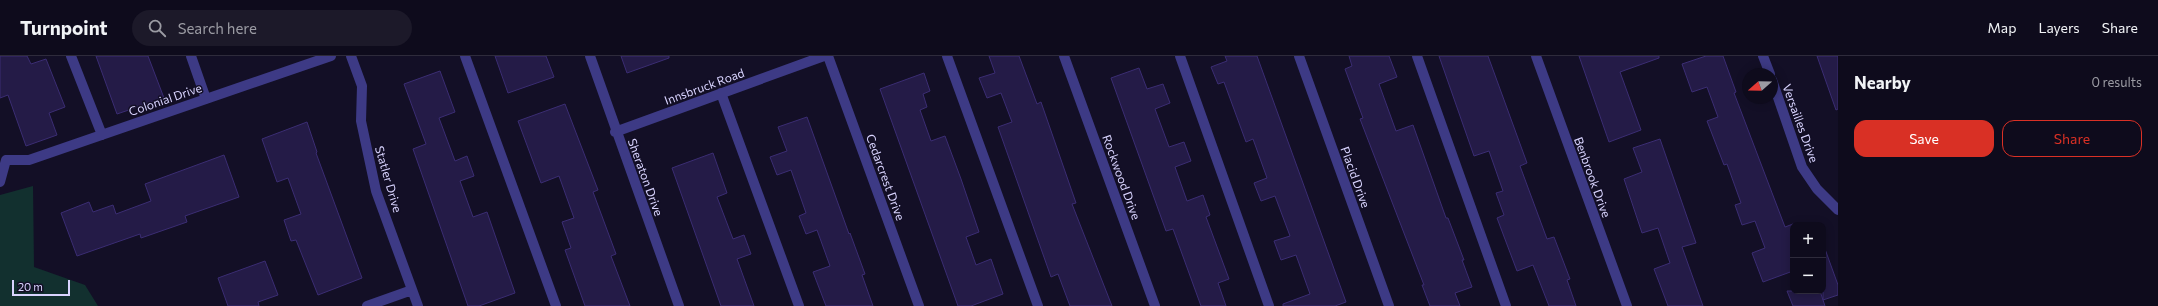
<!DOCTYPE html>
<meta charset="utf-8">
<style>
body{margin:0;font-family:Commissioner,sans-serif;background:#1c1929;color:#f1f3f6}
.controls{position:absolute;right:12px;bottom:12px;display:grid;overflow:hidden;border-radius:8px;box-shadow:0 2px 10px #0003}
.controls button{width:36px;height:36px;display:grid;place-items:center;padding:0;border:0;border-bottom:1px solid #2e2b3b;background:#0e0b1c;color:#f1f3f6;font:20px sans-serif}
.compass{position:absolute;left:1742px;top:12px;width:36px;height:36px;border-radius:50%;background:#0e0b1c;box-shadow:0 2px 10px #0003;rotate:250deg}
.scale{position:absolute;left:12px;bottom:10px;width:58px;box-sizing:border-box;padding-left:4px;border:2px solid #d9d4ff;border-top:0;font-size:11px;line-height:14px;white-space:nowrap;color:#d9d4ff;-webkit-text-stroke:3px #130f26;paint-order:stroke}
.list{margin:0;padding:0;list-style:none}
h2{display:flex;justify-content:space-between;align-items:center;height:52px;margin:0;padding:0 16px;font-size:17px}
h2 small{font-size:13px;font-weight:400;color:#9b9ba3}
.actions{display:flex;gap:8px;padding:12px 16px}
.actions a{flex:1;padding:9px 0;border:1px solid #d93025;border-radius:12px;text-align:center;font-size:14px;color:#d93025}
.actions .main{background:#d93025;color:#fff}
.icon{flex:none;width:22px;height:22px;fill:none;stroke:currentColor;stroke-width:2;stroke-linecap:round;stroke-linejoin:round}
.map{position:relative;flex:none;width:1838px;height:250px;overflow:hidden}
header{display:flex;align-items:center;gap:24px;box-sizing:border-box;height:56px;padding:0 20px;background:#0e0b1c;border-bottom:1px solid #2e2b3b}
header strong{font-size:19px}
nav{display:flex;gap:22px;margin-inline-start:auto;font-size:14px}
.search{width:280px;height:36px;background:#1c1929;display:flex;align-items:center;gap:10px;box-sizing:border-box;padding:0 14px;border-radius:22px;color:#9b9ba3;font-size:15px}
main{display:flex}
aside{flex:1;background:#0e0b1c}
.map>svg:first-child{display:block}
</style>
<header>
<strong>Turnpoint</strong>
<div class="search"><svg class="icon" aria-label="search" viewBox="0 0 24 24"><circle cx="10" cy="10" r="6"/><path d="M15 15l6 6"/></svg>Search here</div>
<nav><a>Map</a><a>Layers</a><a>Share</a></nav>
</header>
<main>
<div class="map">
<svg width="1838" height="250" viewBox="0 0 1838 250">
<rect width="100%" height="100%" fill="#130f26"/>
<path fill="#12302f" d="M33 130 34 211 85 229 98 250H0V139Z"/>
<path fill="#241b47" stroke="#3b2d73" d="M0 0H27L31 8 46 3 65 51 49 57 57 79 26 90 8 39 0 42Z
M96 0H148L164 42 117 58Z
M495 0H546L554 21 508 37Z
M621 0H669V2L627 17Z
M989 0H1019L1037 48 1041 46 1076 147 1072 148 1112 250H1070L1058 218 1051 221 998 71 1012 66 1001 37 987 42 979 22 995 17Z
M1225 0H1257L1346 246 1335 250H1283V248L1310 238 1296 199 1281 204 1274 185 1290 180 1275 140 1261 145 1254 127 1267 122 1253 83 1246 86 1224 26 1218 28 1211 11 1227 5Z
M1349 0H1389L1397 21 1379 28 1396 75 1413 69 1446 162H1448L1464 204H1462L1472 231 1455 237 1460 250H1430L1422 229H1424L1360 63 1363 62 1345 13 1352 10Z
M1439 0H1488L1527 107 1520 110 1547 183 1554 181 1570 223 1567 224 1576 250H1549L1533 209 1517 215 1497 162 1504 159 1496 137 1503 135 1489 95 1474 100Z
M1579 0H1659V2L1620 16 1641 74 1609 86Z
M1706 0H1723L1736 36 1734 37 1785 171 1793 168V215L1763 226 1752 197 1765 192 1755 165 1742 169 1735 149 1741 147 1727 108 1724 109 1707 65 1718 61 1707 31 1692 36 1682 8Z
M1817 0H1838V53L1836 54Z
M1139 12 1147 33 1163 28 1170 47 1155 53 1169 91 1184 86 1191 105 1175 111 1187 145 1203 139 1210 159 1206 161 1229 223 1218 227 1226 250H1201L1173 173 1166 175 1111 22Z
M440 15 455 56 439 62 455 105 467 100 474 120 460 125 473 161 487 156 515 237 479 250H468L413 93 426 88 404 28Z
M924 17 930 35 923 38 927 51 920 54 931 85 945 80 961 123 979 176 966 181 976 209 991 203 1003 238 971 250H958L880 33Z
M565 48 598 134 593 136 616 198 611 200 630 250H585L565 194 571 192 562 166 574 162 559 120 541 127 518 65Z
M807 61 849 178 850 177 865 218 862 219 873 250H826L813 216 830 210 817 174 806 178 799 160 806 157 791 114 777 119 770 101 787 95 778 71Z
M307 66 317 96 316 97 362 222 318 239 296 184 291 185 284 164 301 158 288 122 277 126 262 83Z
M1660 83 1696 187 1682 191 1703 250H1668L1654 213 1670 207 1658 172 1642 177 1624 123 1642 116 1633 92Z
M713 97 727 137 717 141 733 183 744 179 751 198 737 203 754 250H721L672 112Z
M224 99 239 141 185 160 187 166 141 182 140 178 77 200 61 157 89 146 93 156 113 149 116 158 151 145 145 128Z
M1823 193H1825L1838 229V239L1823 244 1825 250H1793L1787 235H1820L1823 244Z
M265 205 278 239 258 246 259 250H228L218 222Z"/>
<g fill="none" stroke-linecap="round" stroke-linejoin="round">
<path stroke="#3d3a85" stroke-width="10" d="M71 0 102 79
M191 0 206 43
M351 0 362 30 361 65 376 135 418 250
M465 0 556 250
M590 0 679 250
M828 0 919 250
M947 0 1038 250
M1064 0 1155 250
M1180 0 1269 250
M1299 0 1389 250
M1417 0 1506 250
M1536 0 1627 250
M1763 0 1770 18
M1772 24 1802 111 1817 133 1838 154
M721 37 799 250
M615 76 824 0
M6 104H29L331 0
M0 126 6 104
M367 250 412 234"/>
</g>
<g text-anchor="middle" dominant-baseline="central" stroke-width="3" stroke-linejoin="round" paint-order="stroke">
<g font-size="12" fill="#d9d4ff" stroke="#130f26">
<text transform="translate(704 30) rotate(-20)">Innsbruck Road</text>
<text transform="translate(165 43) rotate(-19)">Colonial Drive</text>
<text transform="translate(1801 67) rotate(70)">Versailles Drive</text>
<text transform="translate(646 121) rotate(70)">Sheraton Drive</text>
<text transform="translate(886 121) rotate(70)">Cedarcrest Drive</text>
<text transform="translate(1122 121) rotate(70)">Rockwood Drive</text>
<text transform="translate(1356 121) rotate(70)">Placid Drive</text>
<text transform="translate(1593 121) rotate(70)">Benbrook Drive</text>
<text transform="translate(389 123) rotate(74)">Statler Drive</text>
</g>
</g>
</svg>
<div class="controls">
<button>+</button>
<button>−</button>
</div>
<svg class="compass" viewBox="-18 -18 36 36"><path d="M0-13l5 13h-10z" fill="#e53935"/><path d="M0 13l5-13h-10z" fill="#9b9ba3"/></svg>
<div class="scale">20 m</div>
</div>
<aside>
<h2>Nearby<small>0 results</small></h2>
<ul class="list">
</ul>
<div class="actions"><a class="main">Save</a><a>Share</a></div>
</aside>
</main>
